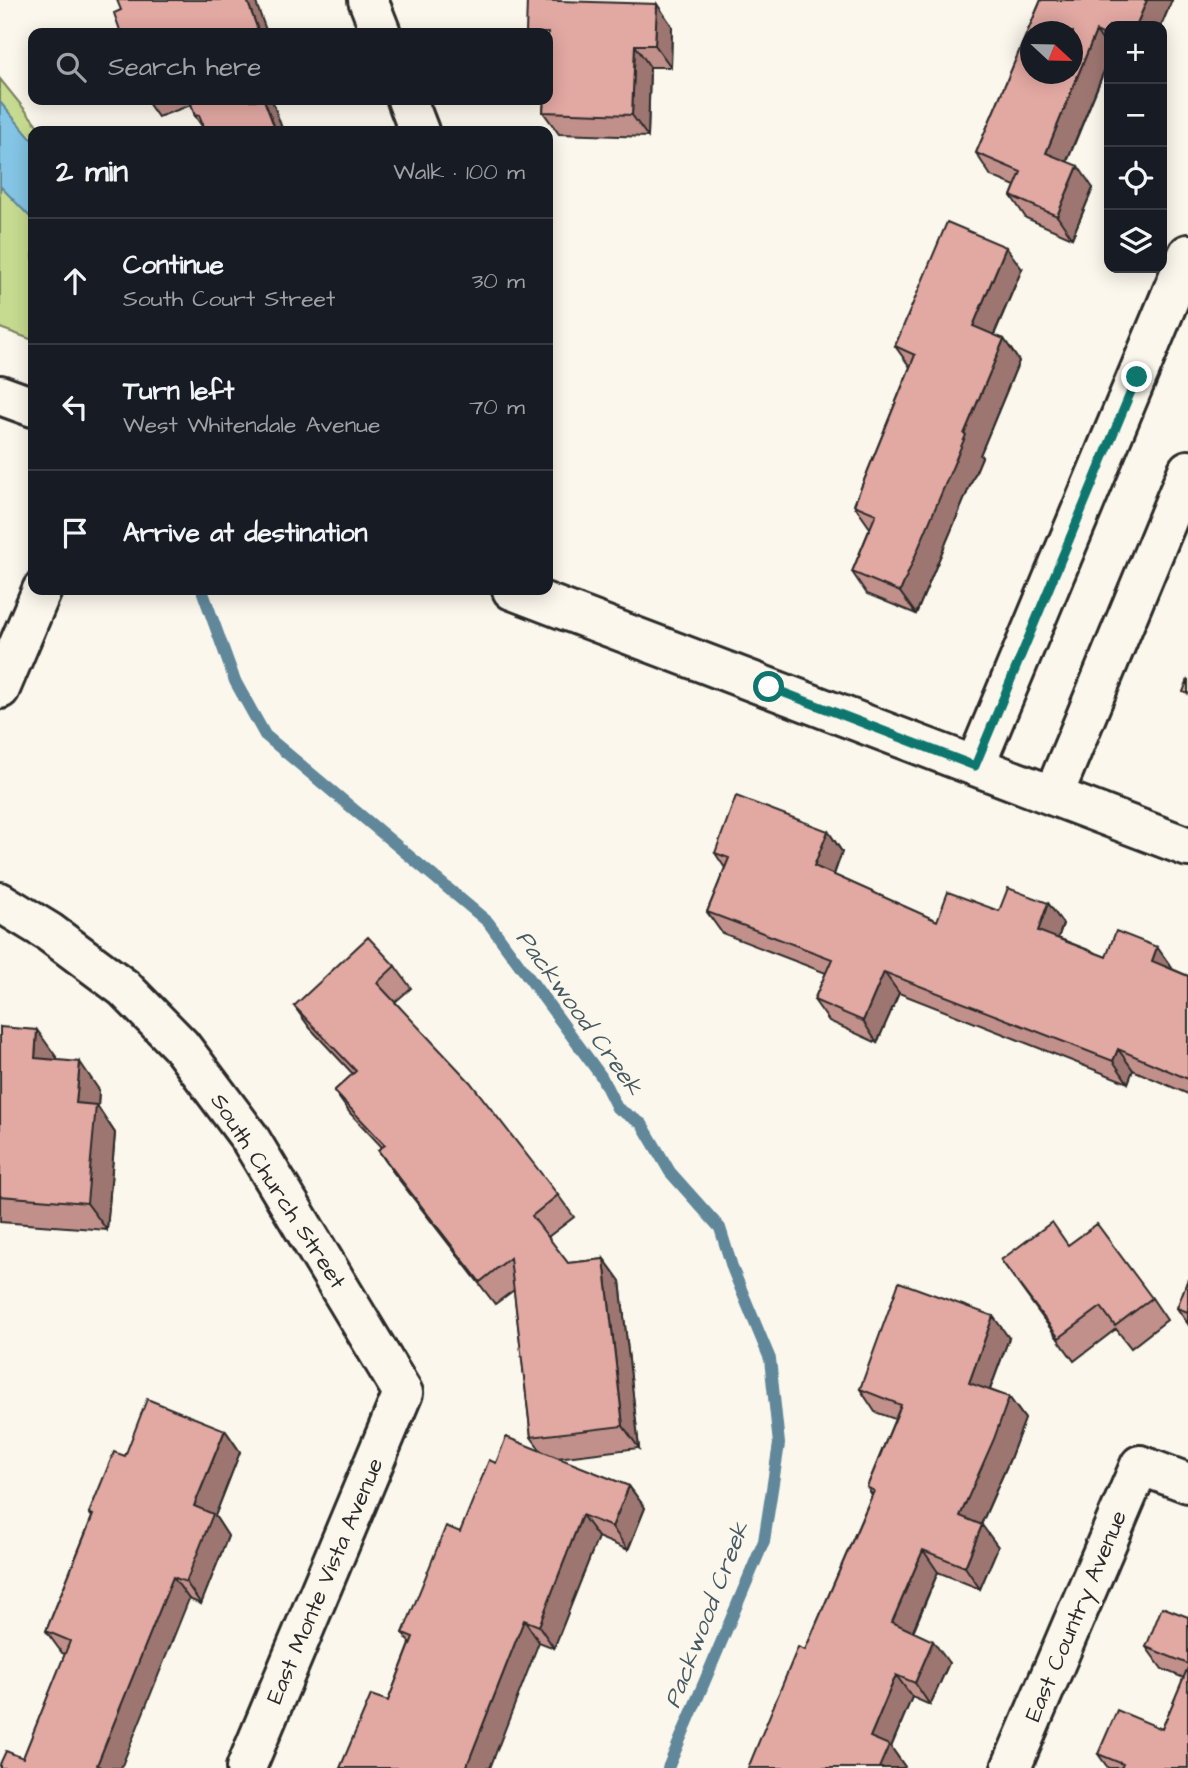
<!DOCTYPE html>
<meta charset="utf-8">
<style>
body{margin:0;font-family:"Architects Daughter",sans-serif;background:#242831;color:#f1f3f6}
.controls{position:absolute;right:21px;top:21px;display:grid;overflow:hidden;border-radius:14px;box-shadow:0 4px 18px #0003}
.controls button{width:63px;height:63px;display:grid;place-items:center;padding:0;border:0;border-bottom:2px solid #363941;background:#171b24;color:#f1f3f6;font:35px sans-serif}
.compass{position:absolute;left:1020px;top:21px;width:63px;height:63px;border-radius:50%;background:#171b24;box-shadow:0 4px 18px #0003;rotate:112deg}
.stop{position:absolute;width:21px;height:21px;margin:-16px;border:5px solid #0f766e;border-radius:50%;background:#fff}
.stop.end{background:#0f766e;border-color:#fff;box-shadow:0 2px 7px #0008}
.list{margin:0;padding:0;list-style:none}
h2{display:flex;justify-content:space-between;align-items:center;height:91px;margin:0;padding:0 28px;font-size:30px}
h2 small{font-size:23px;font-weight:400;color:#9ea1a6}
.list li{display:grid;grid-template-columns:46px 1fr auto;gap:21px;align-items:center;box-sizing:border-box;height:126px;padding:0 28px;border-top:2px solid #363941}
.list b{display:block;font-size:26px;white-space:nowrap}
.list p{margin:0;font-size:23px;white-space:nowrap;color:#9ea1a6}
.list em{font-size:23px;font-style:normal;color:#9ea1a6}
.icon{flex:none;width:38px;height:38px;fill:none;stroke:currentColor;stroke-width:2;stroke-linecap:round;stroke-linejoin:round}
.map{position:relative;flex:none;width:1188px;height:1768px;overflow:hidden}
.search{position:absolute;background:#171b24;box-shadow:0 4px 18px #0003;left:28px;top:28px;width:525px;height:77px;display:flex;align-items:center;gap:18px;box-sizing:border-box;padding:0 24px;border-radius:14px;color:#9ea1a6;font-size:26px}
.panel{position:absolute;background:#171b24;box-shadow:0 4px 18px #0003;left:28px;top:126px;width:525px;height:469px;border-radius:14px}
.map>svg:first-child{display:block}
</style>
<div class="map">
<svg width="1188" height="1768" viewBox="0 0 1188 1768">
<rect width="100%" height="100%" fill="#fbf7ec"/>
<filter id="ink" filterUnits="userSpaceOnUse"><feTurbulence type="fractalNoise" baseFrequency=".0143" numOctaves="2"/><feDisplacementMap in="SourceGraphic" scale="14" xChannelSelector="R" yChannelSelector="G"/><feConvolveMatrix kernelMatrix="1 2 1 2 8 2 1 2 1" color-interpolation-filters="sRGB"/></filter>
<g filter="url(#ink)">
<path fill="#c6db90" stroke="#78835e" stroke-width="2" d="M0 79 42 131H33V340L0 328Z"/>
<path fill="#84c4e4" stroke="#60879a" stroke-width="2" d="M0 102 33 141V220L0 186Z"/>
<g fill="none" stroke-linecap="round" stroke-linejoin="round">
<path stroke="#60879a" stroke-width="12" d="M202 590 235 681 265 735 488 922 601 1076 617 1108 642 1124 670 1172 720 1228 733 1270 770 1359 779 1444 764 1541 668 1768"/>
<g stroke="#2b2b2b" stroke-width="44">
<path id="minor" d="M368 0 381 33
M407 100 419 131
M0 395 33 407
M512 590 1188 847
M0 689 42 590
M975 766 1188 254
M1053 796 1188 470
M0 902 49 932 124 988 181 1046 249 1137 403 1393 246 1768
M1011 1768 1140 1465 1188 1483"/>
</g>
<use href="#minor" stroke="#fbf7ec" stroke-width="38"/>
</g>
<path fill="#c2908b" stroke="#2b2b2b" stroke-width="2" d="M1041 0H1172L1161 26H1109V59L1067 162 1093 188 1072 238 1026 218 1011 196 1015 186 991 176 976 153Z
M672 26 671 67H650L648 137 559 134 543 112 548 33Z
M146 100H272L204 129 195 116 191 105 158 117Z
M1022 269 994 335 1004 339 1019 361 980 455 982 457 916 614 867 594 852 572 870 528 854 505 910 367 895 346Z
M828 831 842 852 834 875 937 921 1048 903 1063 924 1058 938 1106 957 1157 947 1172 969 1188 976V1094L1133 1070 1128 1083 899 993 877 1043 829 1021 814 1000 826 973 722 933 707 912 725 868 715 853Z
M395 966 411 988 395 1002 558 1195 574 1217 548 1237 568 1263 604 1259 620 1281 639 1448 557 1458 629 1486 645 1508 628 1550 598 1537 554 1648 539 1642 388 1701 410 1644 403 1633 460 1532 496 1463 541 1451 531 1437 514 1290 495 1304 393 1172 378 1150 382 1147 350 1113 334 1091 353 1074 310 1028 294 1006Z
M0 1027 57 1058V1060L99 1090 98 1107 115 1133 107 1230 0 1222Z
M1068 1245 1152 1298 1167 1320 1131 1348 1116 1329 1074 1361 1001 1260Z
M1188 1279V1324L1177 1308Z
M1009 1338 990 1390 1009 1397 1025 1419 1009 1461 981 1525 998 1547 980 1589 938 1572 913 1632 949 1663 930 1705 912 1697 891 1747 905 1767 805 1650 872 1495 867 1487 895 1419 875 1412 860 1389Z
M225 1430 240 1452 215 1516 228 1536 201 1604 189 1599 23 1758 65 1654 62 1653 46 1631 92 1517 89 1513 125 1456Z
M1188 1617V1768H1108L1098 1754 1162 1729 1184 1678 1162 1669 1146 1647Z"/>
<path fill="#9e7671" stroke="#2b2b2b" stroke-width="2" d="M247 0H255L267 33H259Z
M1147 0H1172L1161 26H1136Z
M657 4 672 26 671 67 655 45Z
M1096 31 1109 50V59L1061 175 1046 153Z
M635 45 650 67 648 137 632 115Z
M264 100H272L283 131H276Z
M1078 166 1093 188 1072 238 1057 216Z
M1006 247 1022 269 988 348 973 326Z
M1004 339 1019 361 980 455 982 457 916 614 900 592 964 434Z
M828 831 842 852 829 887 814 866Z
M1048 903 1063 924 1053 952 1038 931Z
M1157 947 1172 968 1167 982 1152 961Z
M884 972 899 993 877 1043 863 1021Z
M37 1030 57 1058 55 1086 35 1058Z
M1118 1049 1133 1070 1128 1083 1113 1061Z
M80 1062 99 1090 98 1107 115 1133 107 1230 87 1203 76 1103Z
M604 1259 620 1281 639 1448 623 1426Z
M993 1316 1009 1338 984 1405 969 1383Z
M1009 1397 1025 1419 1009 1461 975 1538 960 1516Z
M225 1430 240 1452 215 1516 228 1536 201 1604 186 1582 194 1506Z
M629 1486 645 1508 628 1550 612 1527Z
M582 1515 598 1537 554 1648 539 1626Z
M982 1525 998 1547 980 1589 965 1567Z
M923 1550 938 1572 907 1644 892 1622Z
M173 1577 189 1599 121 1768H99L97 1765Z
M524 1620 539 1642 490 1768H466Z
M933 1641 949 1663 930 1705 915 1683Z
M896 1675 912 1697 891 1747 905 1767 904 1768H879L870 1737Z"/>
<path fill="#e2a8a2" stroke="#2b2b2b" stroke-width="2" fill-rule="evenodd" d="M117 0H247L259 33H121L114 13 121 10Z
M527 0 657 4 655 45H635L632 115 543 112 544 100H548V33H526Z
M1041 0H1147L1136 26H1109V37L1096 31 1046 153 1078 166 1057 216 1011 196 1021 172 976 153ZM1031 32H1073V74H1031Z
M190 100H264L276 131H205L199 115 195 116Z
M947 222 1006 247 973 326 1004 339 964 434 966 435 900 592 852 572 876 514 854 505 915 355 895 346Z
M1188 679V694L1183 692Z
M736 796 828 831 814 866 937 921 948 892 999 911 1008 888 1048 903 1038 931 1106 957 1116 931 1157 947 1152 961 1188 976V1079L1118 1049 1113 1061 884 972 863 1021 814 1000 832 959 707 912 729 858 715 853Z
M368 937 395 966 377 983 470 1082 558 1195 532 1216 568 1263 604 1259 623 1426 531 1437 510 1258 480 1282 378 1150 385 1145 334 1091 356 1071 294 1006Z
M0 1027 37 1030 35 1058 80 1062 76 1103 96 1105 87 1203 0 1196Z
M1052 1222 1068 1245 1097 1224 1152 1298 1115 1326 1101 1307 1059 1338 1001 1260Z
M1188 1279V1312L1177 1308Z
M899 1282 993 1316 969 1383 1009 1397 994 1439 960 1516 982 1525 965 1567 923 1550 892 1622 933 1641 915 1683 896 1675 870 1737 889 1745 879 1768H748L798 1647 805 1650 874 1491 867 1487 901 1405 860 1389Z
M147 1399 225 1430 194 1506 213 1514 186 1582 173 1577 97 1765 103 1768H0V1764L6 1751 23 1758 70 1641 46 1631 93 1515 89 1513 114 1452 125 1456Z
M506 1437 629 1486 612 1527 582 1515 539 1626 524 1620 466 1768H340L371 1695 388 1701 413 1637 403 1633 446 1526 460 1532 489 1460 496 1463Z
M1162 1607 1188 1617V1664L1146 1647Z
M1188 1667V1768H1121L1123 1764 1098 1754 1117 1710 1162 1729Z"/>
</g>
<g fill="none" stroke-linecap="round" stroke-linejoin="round" filter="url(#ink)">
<path stroke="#0f766e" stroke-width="9" d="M769 687 975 766 1137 377"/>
</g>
<g text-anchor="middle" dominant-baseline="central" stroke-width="6" stroke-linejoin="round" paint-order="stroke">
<g font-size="23" fill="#2b2b2b" stroke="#fbf7ec">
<text transform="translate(278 1191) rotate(57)">South Church Street</text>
<text transform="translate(325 1581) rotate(-67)">East Monte Vista Avenue</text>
<text transform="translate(1076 1616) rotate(-67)">East Country Avenue</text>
</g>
<g font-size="24" font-style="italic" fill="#465962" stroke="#fbf7ec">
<text transform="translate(579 1013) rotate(54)">Packwood Creek</text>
<text transform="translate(707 1615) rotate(-69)">Packwood Creek</text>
</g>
</g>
</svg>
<div class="controls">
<button>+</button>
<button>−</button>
<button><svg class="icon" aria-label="locate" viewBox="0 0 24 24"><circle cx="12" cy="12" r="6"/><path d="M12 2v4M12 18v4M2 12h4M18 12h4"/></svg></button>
<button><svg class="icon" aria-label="layers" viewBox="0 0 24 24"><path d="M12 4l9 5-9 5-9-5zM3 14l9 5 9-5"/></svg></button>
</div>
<svg class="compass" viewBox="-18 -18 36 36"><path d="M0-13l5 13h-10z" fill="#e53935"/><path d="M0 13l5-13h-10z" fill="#9ea1a6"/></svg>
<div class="stop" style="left:769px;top:687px"></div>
<div class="stop end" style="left:1137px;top:377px"></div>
<div class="search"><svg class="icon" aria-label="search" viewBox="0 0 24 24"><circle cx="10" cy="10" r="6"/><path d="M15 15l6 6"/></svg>Search here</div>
<section class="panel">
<h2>2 min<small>Walk · 100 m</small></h2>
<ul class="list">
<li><svg class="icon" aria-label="ahead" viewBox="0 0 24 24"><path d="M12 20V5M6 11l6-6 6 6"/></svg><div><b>Continue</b><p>South Court Street</p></div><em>30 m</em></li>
<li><svg class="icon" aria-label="left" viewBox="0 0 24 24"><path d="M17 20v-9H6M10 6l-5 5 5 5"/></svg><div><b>Turn left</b><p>West Whitendale Avenue</p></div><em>70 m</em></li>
<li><svg class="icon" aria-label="arrive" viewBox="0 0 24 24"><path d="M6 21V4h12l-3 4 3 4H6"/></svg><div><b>Arrive at destination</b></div></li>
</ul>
</section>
</div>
